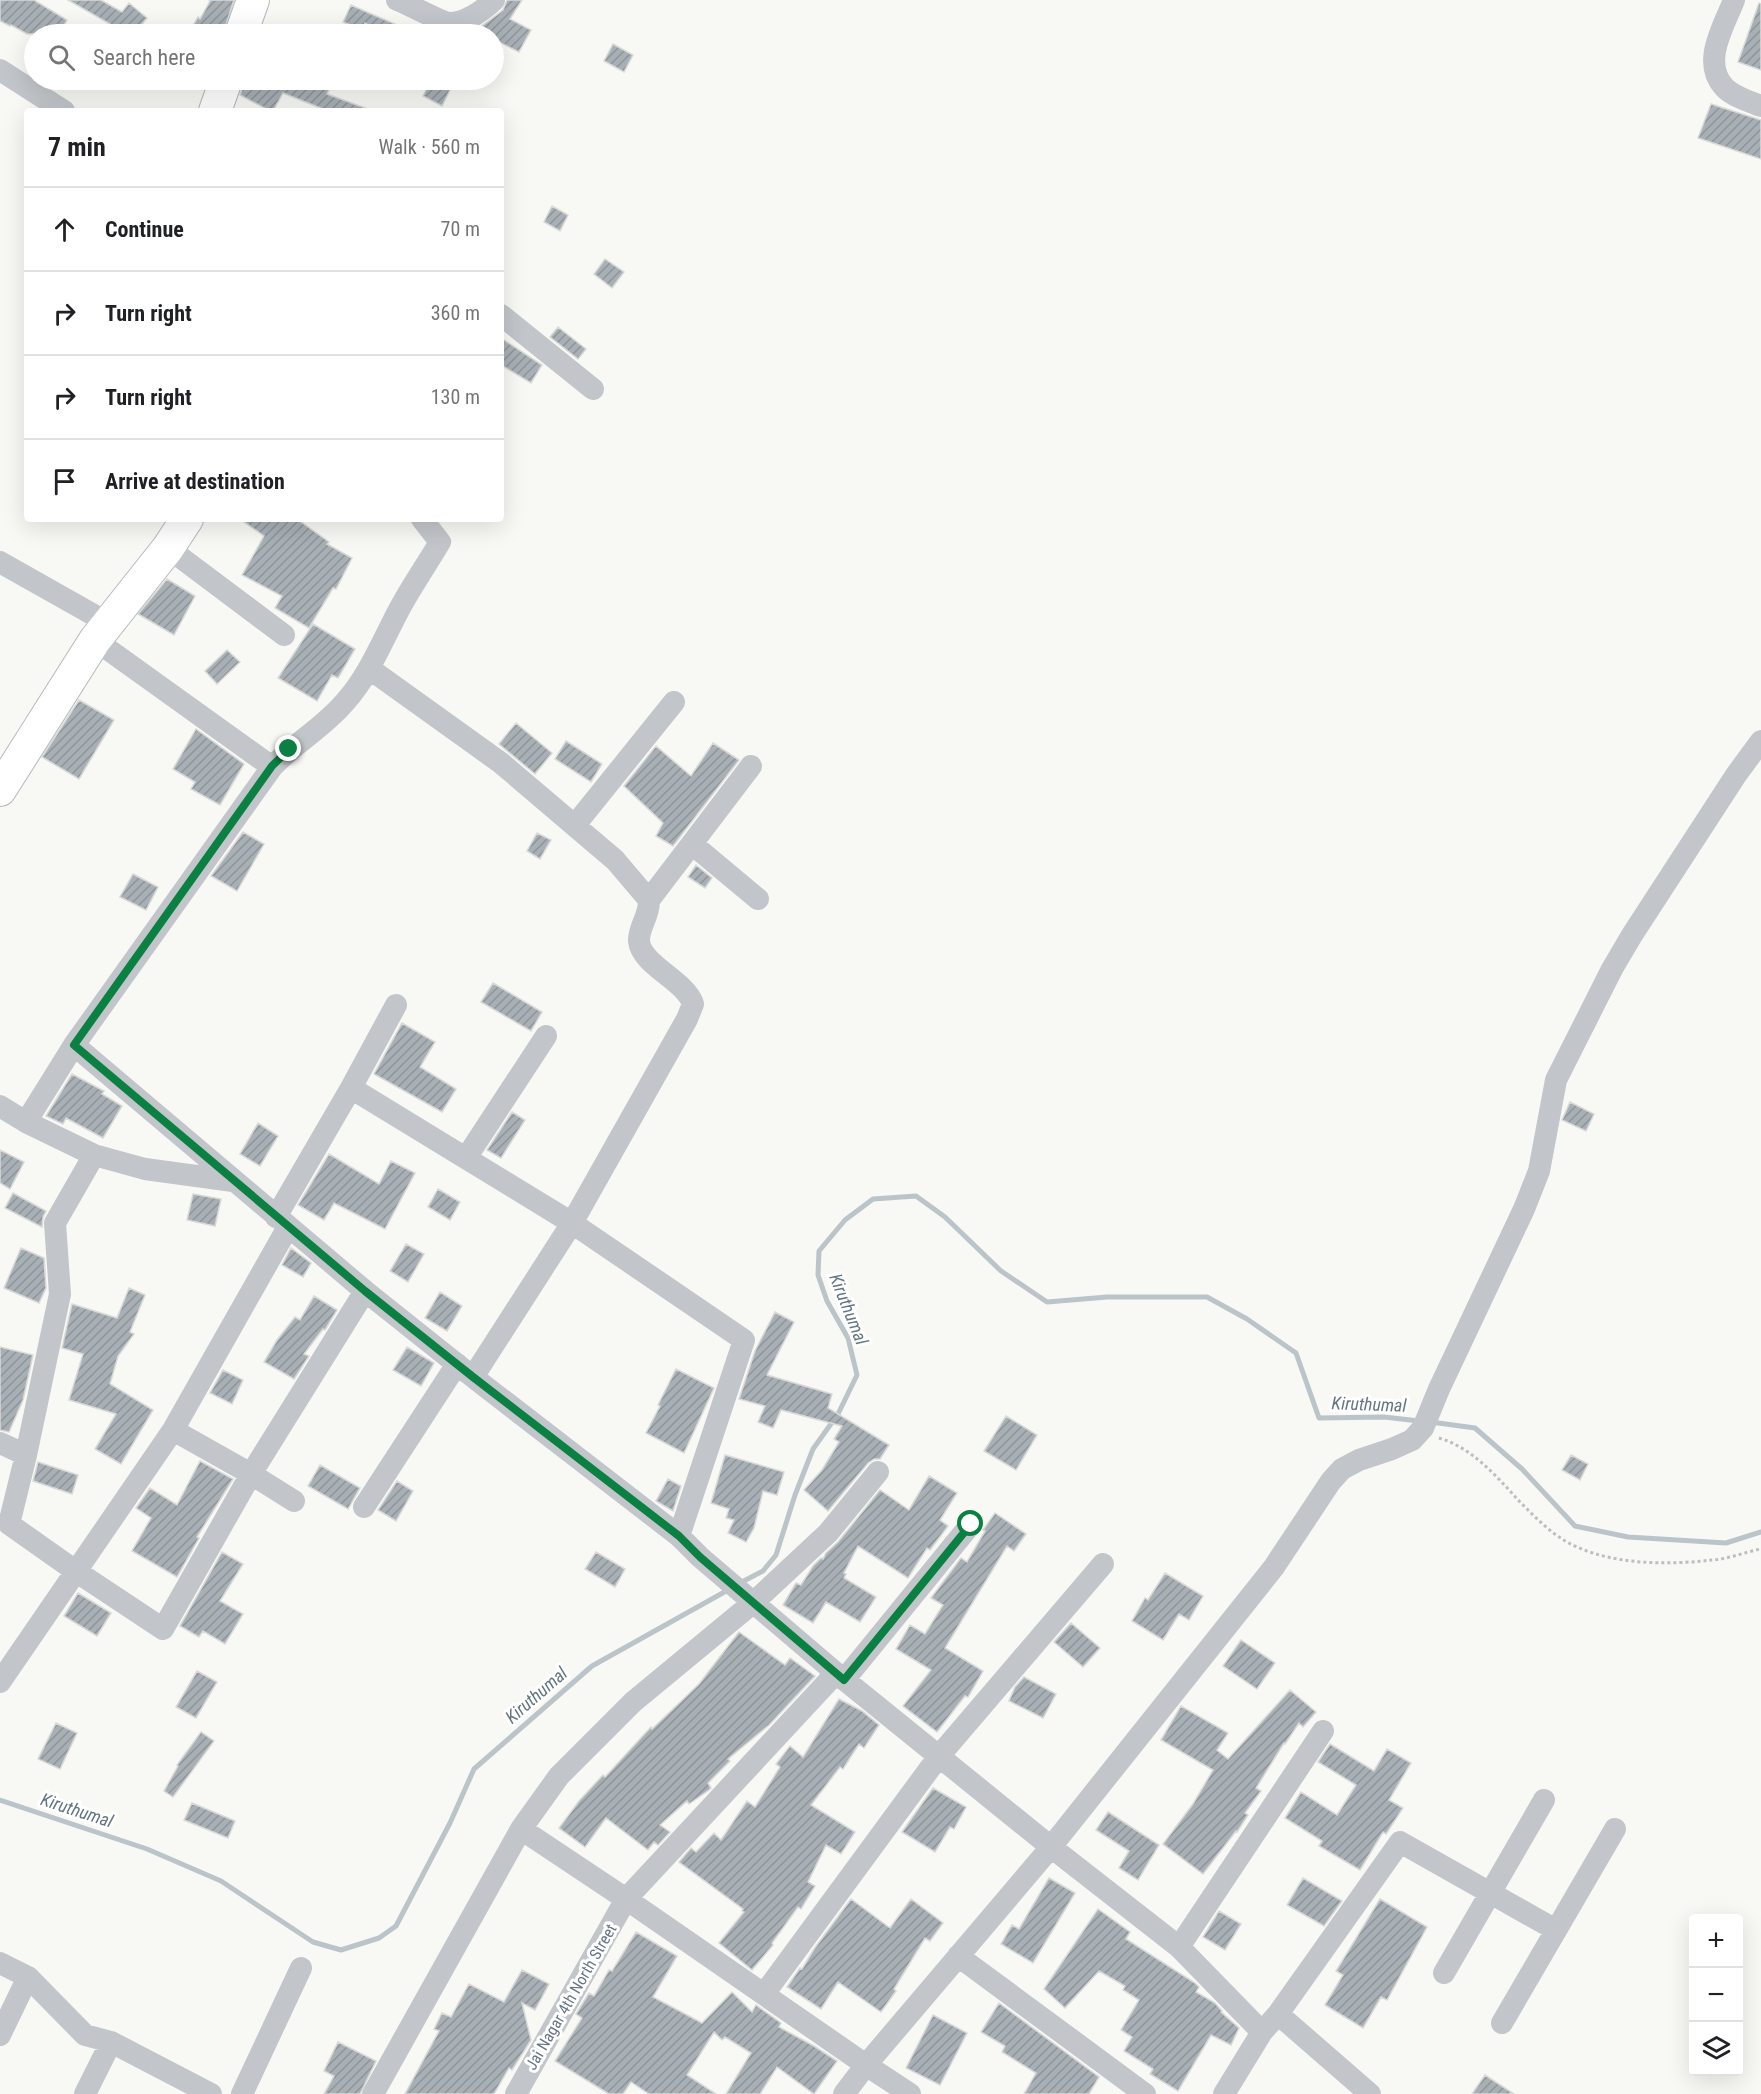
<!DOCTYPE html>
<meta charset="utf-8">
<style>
body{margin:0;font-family:"Roboto Condensed",sans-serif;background:#f6f6f6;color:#202124}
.controls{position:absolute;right:18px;bottom:18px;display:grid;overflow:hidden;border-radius:6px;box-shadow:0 6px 24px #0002}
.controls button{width:54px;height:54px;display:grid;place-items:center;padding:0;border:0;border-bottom:2px solid #e0e0e0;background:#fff;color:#202124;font:30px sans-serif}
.stop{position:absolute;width:18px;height:18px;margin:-14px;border:4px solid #0b8043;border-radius:50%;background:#fff}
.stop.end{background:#0b8043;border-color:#fff;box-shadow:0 2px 6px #0008}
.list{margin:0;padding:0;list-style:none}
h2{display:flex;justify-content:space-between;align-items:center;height:78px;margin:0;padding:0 24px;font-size:26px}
h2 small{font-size:20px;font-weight:400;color:#757577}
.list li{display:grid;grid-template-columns:39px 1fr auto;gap:18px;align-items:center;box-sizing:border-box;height:84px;padding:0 24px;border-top:2px solid #e0e0e0}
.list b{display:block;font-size:22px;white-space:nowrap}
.list em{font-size:20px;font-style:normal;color:#757577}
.icon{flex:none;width:33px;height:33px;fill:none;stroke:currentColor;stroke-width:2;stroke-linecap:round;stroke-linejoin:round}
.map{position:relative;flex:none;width:1761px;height:2094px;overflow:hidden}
.search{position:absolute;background:#fff;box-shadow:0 6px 24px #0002;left:24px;top:24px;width:480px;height:66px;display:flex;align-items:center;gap:15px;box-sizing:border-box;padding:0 21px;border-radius:33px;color:#757577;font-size:22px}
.panel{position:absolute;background:#fff;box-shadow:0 6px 24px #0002;left:24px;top:108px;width:480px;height:414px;border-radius:6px}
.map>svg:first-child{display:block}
</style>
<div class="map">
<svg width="1761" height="2094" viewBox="0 0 1761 2094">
<defs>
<pattern id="building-hatch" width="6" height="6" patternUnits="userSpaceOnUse" patternTransform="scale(1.5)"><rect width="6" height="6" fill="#a8b0b6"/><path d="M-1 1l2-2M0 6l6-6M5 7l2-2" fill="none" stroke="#8d949a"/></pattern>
</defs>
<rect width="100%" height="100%" fill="#f8f8f5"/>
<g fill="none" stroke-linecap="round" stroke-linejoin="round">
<path stroke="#bbc4c9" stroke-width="5" d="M1431 1422 1475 1428 1522 1469 1575 1526 1628 1537 1726 1543 1761 1532
M738 1584 763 1571 776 1555 795 1495 813 1449 838 1414 857 1375 848 1338 827 1301 818 1275 819 1251 845 1220 873 1199 916 1196 945 1217 1001 1271 1047 1302 1107 1297H1207L1247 1319 1296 1353 1319 1418 1384 1417 1419 1421
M0 1800 147 1849 221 1881 313 1942 341 1950 379 1938 396 1926 450 1823 474 1769 592 1666 728 1590"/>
</g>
<path fill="url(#building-hatch)" stroke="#d9dad8" stroke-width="1.5" d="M0 0H34L67 20 59 34H27L11 25 10 26 0 21Z
M68 0H101L122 12 129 3 147 18 134 34H112L117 28Z
M209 0H234L223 34H188L198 17 200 19 210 1Z
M507 0H522L510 19 531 30 519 52 495 40 496 38 494 34 478 29 503 10Z
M1759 3 1761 4V70L1738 62Z
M351 5 369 13 395 24 389 34H384L365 23 362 30 343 22Z
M613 44 633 55 624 72 604 61Z
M245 80H304L329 90 327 94 368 109V111H328L283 93 273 111H270L240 95Z
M431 80H455L442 106 423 96Z
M1711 104 1761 120V159L1698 138Z
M552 206 568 215 560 231 544 222Z
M605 259 624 272 612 288 594 274Z
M558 327 586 349 578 359 550 337Z
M501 338 542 365 531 383 501 365Z
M240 519H297L329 542 327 544 352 558 336 589 333 588 309 628 275 608 282 596 242 575 264 536Z
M167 579 195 596 174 635 138 614Z
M313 624 355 649 338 678 332 675 317 701 278 678Z
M227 650 240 662 217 684 205 671Z
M79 700 114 720 79 779 42 757Z
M516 723 552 753 535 774 499 744Z
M196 729 244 764 220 805 191 789 195 782 173 769Z
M566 741 602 764 591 782 555 759Z
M713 743 739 760 673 846 656 836 663 823 624 786 656 746 691 776Z
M243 832 264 844 237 891 211 876Z
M537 833 551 840 540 859 527 851Z
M696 865 712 878 705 888 688 877Z
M133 874 158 887 146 910 120 897Z
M493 983 542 1012 531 1031 481 1002Z
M402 1023 435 1042 420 1067 456 1089 442 1112 374 1074Z
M72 1074 104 1091 102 1094 122 1106 103 1138 66 1118 63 1124 46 1116Z
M1570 1102 1594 1114 1586 1131 1562 1120Z
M512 1112 525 1120 501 1158 487 1150Z
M258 1123 278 1136 260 1166 240 1154Z
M0 1150 24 1162 10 1189 0 1183Z
M329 1154 379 1184 391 1161 415 1173 385 1229 334 1203 324 1220 298 1205Z
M438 1189 460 1202 450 1220 428 1207Z
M13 1193 46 1211 43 1217 42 1227 5 1208Z
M193 1194 221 1199 215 1226 187 1220Z
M406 1244 424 1254 408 1282 390 1271Z
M21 1248 44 1258 46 1288 39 1303 4 1288Z
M291 1248 311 1263 303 1277 282 1265Z
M129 1288 145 1295 130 1332 134 1334 118 1356 110 1384 153 1410 121 1464 95 1449 116 1414 69 1400 83 1354 62 1348 72 1304 117 1318Z
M440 1292 462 1306 447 1331 425 1318Z
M314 1296 337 1310 325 1330 323 1329 304 1354 309 1356 294 1379 264 1362 277 1340 295 1317 300 1320Z
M775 1312 794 1322 767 1375 832 1394 828 1408 889 1445 880 1459H874L868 1463 828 1511 804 1490 822 1470 839 1442 834 1439 842 1426 781 1410 773 1428 758 1422 765 1406 739 1399 755 1351Z
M0 1347 33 1355 23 1400 9 1432 0 1430Z
M407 1347 434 1363 421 1386 393 1370Z
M676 1369 714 1388 684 1453 646 1433 660 1406 658 1405Z
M223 1370 243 1380 232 1404 210 1393Z
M1006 1416 1037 1435 1016 1470 984 1451Z
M725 1455 784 1472 777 1495 763 1491 754 1528 746 1542 728 1533 734 1520 726 1518 729 1509 711 1503Z
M1571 1455 1588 1464 1580 1480 1562 1470Z
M200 1461 233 1479 197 1537 199 1538 177 1577 132 1551 151 1518 136 1508 150 1488 177 1505Z
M38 1462 78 1475 72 1494 33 1481Z
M320 1465 360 1488 348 1509 308 1486Z
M929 1476 957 1493 940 1520 948 1526 930 1550 927 1548 908 1578 858 1546 844 1573 846 1574 844 1578 876 1597 860 1622 826 1602 813 1623 783 1605 796 1583 801 1585 813 1566 821 1558 823 1559 826 1553 838 1542 880 1490 909 1510Z
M668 1479 681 1486 673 1511 656 1501Z
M397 1481 413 1491 396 1521 378 1510Z
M995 1513 1026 1534 1014 1551 1007 1546 945 1648 983 1671 968 1697 965 1696 937 1732 903 1706 931 1670 896 1649 910 1625 925 1634 943 1605 931 1598 961 1558 967 1562 985 1531 983 1530Z
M222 1552 243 1564 220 1601 243 1614 225 1644 203 1631 199 1637 180 1626Z
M596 1552 625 1569 615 1587 585 1569Z
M1165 1573 1203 1596 1189 1620 1179 1614 1163 1640 1132 1621 1145 1598 1148 1600Z
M78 1593 111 1613 97 1636 64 1616Z
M1071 1623 1100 1648 1083 1667 1054 1642Z
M739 1632 785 1665 790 1658 815 1676 769 1725 728 1759 730 1761 708 1783 711 1788 709 1790 689 1804 687 1801 660 1825 670 1832 658 1845 654 1842 648 1850 606 1818 585 1847 559 1828 579 1801 603 1775 605 1777 651 1727 652 1729 699 1684Z
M1241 1640 1275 1663 1257 1689 1223 1666Z
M197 1671 217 1682 196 1718 176 1707Z
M1024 1677 1056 1694 1043 1718 1009 1701 1015 1687Z
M1290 1690 1316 1712 1303 1727 1299 1723 1285 1744 1284 1743 1256 1788 1261 1791 1245 1813 1248 1815 1237 1832 1236 1831 1203 1874 1163 1844 1193 1804 1213 1770 1161 1740 1181 1706 1228 1733 1217 1750 1228 1759Z
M839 1699 862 1711 879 1725 864 1748 859 1744 843 1769 840 1767 811 1805 855 1832 841 1854 826 1845 808 1882 815 1886 801 1909 798 1907 772 1943 773 1945 752 1970 719 1943 744 1912 742 1911 743 1909 679 1862 691 1848 696 1852 714 1833 721 1840 747 1801 755 1807 780 1767 776 1764 790 1746 803 1757Z
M56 1723 77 1733 60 1769 38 1759Z
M201 1732 214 1741 173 1797 164 1791 178 1766 177 1765Z
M1330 1744 1374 1771 1387 1749 1411 1763 1389 1800 1403 1808 1386 1834 1383 1832 1360 1870 1319 1846 1322 1841 1285 1818 1301 1792 1337 1815 1356 1785 1318 1762Z
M933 1788 966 1807 954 1829 950 1827 935 1852 902 1832Z
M192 1803 235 1821 228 1838 184 1820Z
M1108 1812 1159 1845 1138 1880 1119 1868 1129 1851 1096 1830Z
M1049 1878 1075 1893 1033 1963 1001 1944 1012 1925 1019 1929Z
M1303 1878 1342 1901 1324 1926 1287 1905Z
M851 1899 890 1928 911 1899 943 1923 930 1941 925 1938 894 1989 896 1991 881 2012 838 1982 821 2009 787 1987 800 1968 802 1969 814 1949Z
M1380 1899 1427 1927 1387 2000 1381 1997 1363 2028 1325 2005 1343 1975 1336 1971Z
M1098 1909 1130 1932 1126 1939 1195 1983 1199 1987 1196 1992 1215 2003 1222 2011 1221 2012 1239 2028 1231 2045 1211 2035 1178 2091 1150 2074 1153 2069 1124 2051 1132 2037 1121 2030 1139 2000 1123 1990 1125 1986 1099 1971 1065 2008 1044 1989Z
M1219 1911 1241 1924 1225 1950 1203 1937Z
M636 1932 677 1956 653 1997 702 2023 732 1992 752 2012 756 2005 781 2023 779 2027 814 2046 837 2061 814 2094 777 2067 760 2094H726L751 2053 725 2037 722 2040 714 2032 687 2075 716 2094H649L631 2082 623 2094H609L555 2061 582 2018 576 2014 589 1993 594 1996 609 1970 612 1971Z
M522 1970 549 1984 535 2010 522 2003 531 2040 512 2070 509 2068 494 2094H405L439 2031 434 2029 442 2013 451 2017 469 1984 504 2002Z
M999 2003 1099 2077 1089 2094H1024L1036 2073 1002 2052 1005 2046 981 2032Z
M933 2015 967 2033 940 2085 906 2068Z
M338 2042 376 2061 360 2094H324L334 2076 324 2071Z
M1485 2075 1514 2094H1472Z"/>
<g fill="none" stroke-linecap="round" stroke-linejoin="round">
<g stroke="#b4b9be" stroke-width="34">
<path id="secondary" d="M241 34 253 0
M215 111 226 80
M0 790 95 640 168 548 187 519"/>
</g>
<path stroke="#bcbec1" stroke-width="3" stroke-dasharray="3 3" stroke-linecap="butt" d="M1439 1438C1473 1448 1497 1477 1520 1502 1537 1519 1554 1537 1577 1547 1617 1565 1669 1565 1712 1560 1729 1559 1745 1552 1761 1549"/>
<path stroke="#c2c5c9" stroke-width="22" d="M397 0C408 4 441 22 449 23 464 24 484 10 494 0
M1734 0C1724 26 1701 62 1724 87 1732 96 1750 102 1761 106
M0 70 64 111
M501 315 593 389
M168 548 284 635
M0 562 108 623
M95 640 272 767 74 1045 365 1291 473 1377 679 1536 700 1557 836 1673 1051 1847 1179 1947 1262 2032
M370 669 501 763 615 860 649 900C650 915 638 928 639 941 641 965 686 981 693 1004L687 1019 572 1223 473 1377
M272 767C295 743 324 727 345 702 370 674 383 639 401 606 413 584 427 564 440 542L422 519
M575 825 674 702
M692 844 758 899
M649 900 751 766
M351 1088 396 1005
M0 1106 26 1122 74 1045
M26 1122 94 1155 145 1169 233 1181
M94 1155 55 1223 60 1294 26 1455 9 1524 77 1572 163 1629 251 1474 365 1291
M466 1158 546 1036
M276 1217 351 1088 572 1223 744 1340 679 1536
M173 1430 251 1474 294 1501
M0 1443 26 1455
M364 1507 457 1364
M844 1680 971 1524
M0 1682 173 1430 288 1227
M521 1829 559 1776 633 1702 754 1602 828 1533 878 1472
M1179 1947 1323 1731
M958 1956 1145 2094
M0 1963 28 1977 85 2035 111 2042 211 2094
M1444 1973 1544 1800
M764 1994 939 1756 1103 1564
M1278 2014 1370 2094
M1502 2023 1615 1829
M0 2035 28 1977
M85 2094 111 2042
M242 2094 301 1968
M373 2094 521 1829 626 1899 836 1673
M516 2094 626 1899 866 2065 1051 1847 1274 1567 1331 1481 1342 1469 1359 1460 1392 1449 1412 1440 1423 1428 1439 1389 1524 1209 1539 1171 1556 1080 1612 969 1632 935 1736 775 1761 741
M844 2094 866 2065 910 2094
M1224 2094 1262 2032 1278 2014 1400 1842 1556 1930"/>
<use href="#secondary" stroke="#fff" stroke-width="32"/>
</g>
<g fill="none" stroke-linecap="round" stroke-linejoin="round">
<path stroke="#0b8043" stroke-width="8" d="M289 749 272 766 74 1045 365 1291 473 1377 679 1536 700 1557 844 1680 971 1524"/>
</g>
<g text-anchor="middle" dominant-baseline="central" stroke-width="6" stroke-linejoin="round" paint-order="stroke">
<g font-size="16" fill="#687685" stroke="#fff">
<text transform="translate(571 1997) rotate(-60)">Jai Nagar 4th North Street</text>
</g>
<g font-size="18" font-style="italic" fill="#647780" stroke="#fff">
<text transform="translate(849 1309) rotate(68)">Kiruthumal</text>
<text transform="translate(1369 1404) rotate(2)">Kiruthumal</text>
<text transform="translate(536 1695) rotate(-41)">Kiruthumal</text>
<text transform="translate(77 1810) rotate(18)">Kiruthumal</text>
</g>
</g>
</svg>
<div class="controls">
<button>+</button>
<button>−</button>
<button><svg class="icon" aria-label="layers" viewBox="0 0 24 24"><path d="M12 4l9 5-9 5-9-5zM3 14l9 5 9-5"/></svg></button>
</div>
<div class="stop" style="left:971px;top:1524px"></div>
<div class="stop end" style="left:289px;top:749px"></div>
<div class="search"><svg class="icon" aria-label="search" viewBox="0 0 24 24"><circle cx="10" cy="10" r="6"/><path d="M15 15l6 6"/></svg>Search here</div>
<section class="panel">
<h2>7 min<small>Walk · 560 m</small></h2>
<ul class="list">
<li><svg class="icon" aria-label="ahead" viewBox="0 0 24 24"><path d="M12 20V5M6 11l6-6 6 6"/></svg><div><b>Continue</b></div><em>70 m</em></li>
<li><svg class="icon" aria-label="right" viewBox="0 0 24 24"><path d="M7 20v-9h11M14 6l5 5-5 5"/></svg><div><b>Turn right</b></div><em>360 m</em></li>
<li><svg class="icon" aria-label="right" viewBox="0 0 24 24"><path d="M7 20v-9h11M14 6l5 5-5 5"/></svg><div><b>Turn right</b></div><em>130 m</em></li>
<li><svg class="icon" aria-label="arrive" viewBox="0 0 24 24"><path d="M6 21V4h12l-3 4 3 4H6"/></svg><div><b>Arrive at destination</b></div></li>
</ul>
</section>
</div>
